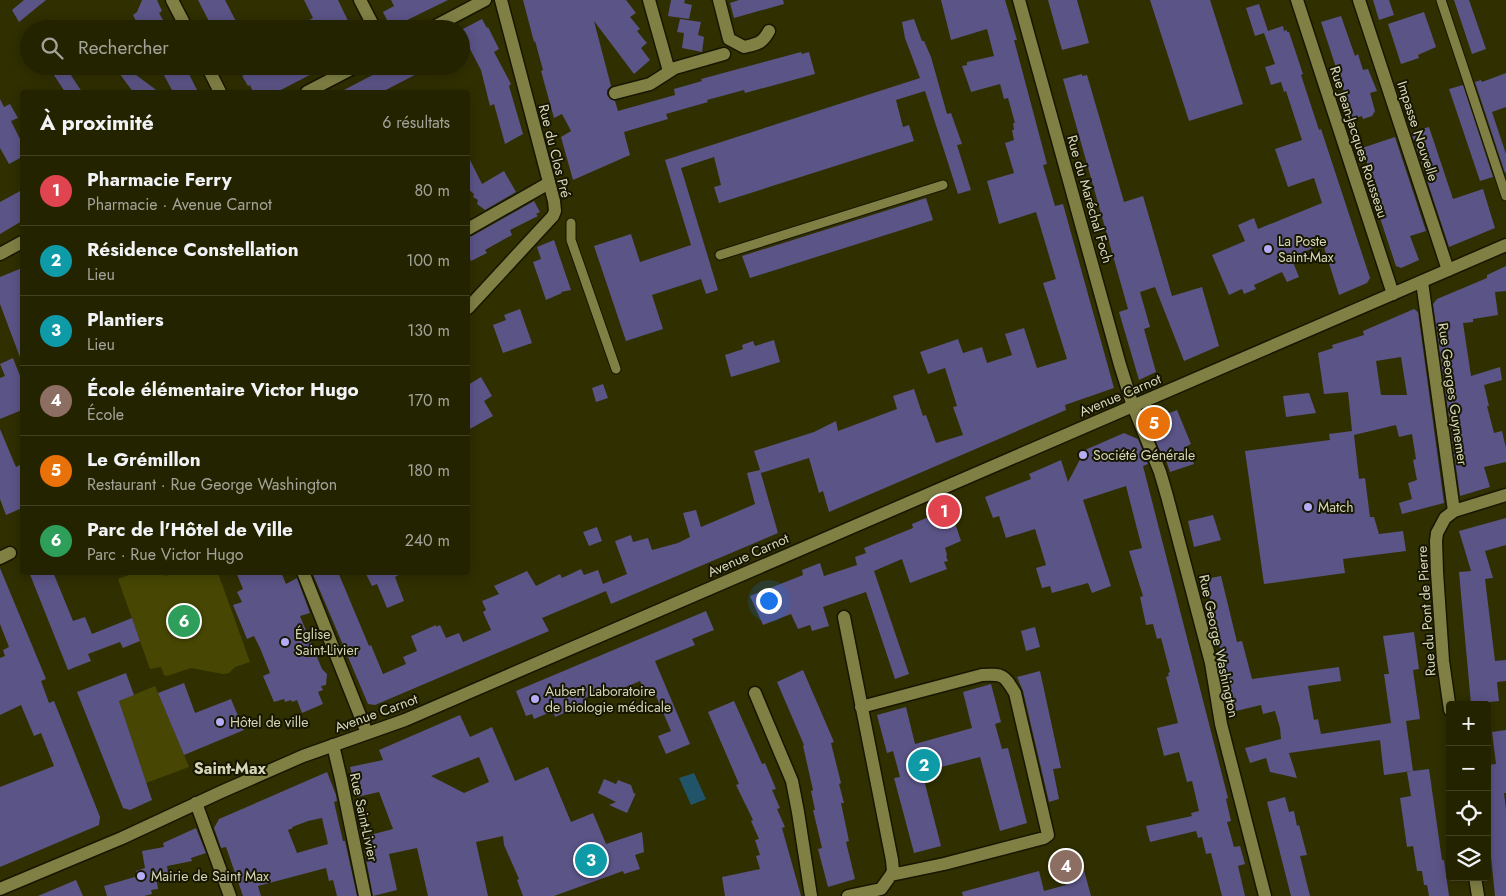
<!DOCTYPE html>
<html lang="fr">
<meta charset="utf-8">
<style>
body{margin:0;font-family:Jost,sans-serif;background:#2c2b0a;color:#f1f3f6}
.controls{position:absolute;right:15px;bottom:15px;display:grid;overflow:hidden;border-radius:5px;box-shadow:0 2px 12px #0003}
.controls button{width:45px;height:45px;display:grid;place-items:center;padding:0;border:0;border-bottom:1px solid #414022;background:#242300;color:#f1f3f6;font:25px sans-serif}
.you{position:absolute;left:768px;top:600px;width:18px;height:18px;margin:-12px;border:4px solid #fff;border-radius:50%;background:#1a73e8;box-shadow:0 0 0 8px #1a73e833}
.badge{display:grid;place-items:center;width:32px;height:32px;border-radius:50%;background:#d93025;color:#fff;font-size:16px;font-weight:700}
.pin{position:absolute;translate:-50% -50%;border:2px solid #fff;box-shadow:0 1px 5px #0006}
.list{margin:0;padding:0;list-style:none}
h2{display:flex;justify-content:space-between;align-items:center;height:65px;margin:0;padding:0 20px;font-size:21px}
h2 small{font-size:16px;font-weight:400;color:#a3a499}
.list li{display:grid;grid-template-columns:32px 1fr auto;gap:15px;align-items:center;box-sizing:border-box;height:70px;padding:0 20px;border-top:1px solid #414022}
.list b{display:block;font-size:19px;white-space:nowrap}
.list p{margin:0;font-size:16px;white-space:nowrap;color:#a3a499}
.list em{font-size:16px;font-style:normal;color:#a3a499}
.icon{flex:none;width:28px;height:28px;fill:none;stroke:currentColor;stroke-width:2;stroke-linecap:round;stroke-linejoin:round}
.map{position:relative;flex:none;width:1506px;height:896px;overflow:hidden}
.search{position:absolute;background:#242300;box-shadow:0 2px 12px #0003;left:20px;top:20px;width:450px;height:55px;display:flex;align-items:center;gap:12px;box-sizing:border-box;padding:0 18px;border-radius:28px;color:#a3a499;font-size:19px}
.panel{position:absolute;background:#242300;box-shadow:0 2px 12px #0003;left:20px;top:90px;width:450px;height:485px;border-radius:5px}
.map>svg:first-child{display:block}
</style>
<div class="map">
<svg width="1506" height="896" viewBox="0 0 1506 896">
<rect width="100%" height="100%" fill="#302f00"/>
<path fill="#474703" d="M134 573H157L167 576 168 573H218L250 662 235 667 229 673 223 674 191 668 167 676 164 675 161 667 150 669 118 579Z
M155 686 189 767 146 783 119 701Z"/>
<path fill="#225469" d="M694 773 706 799 691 805 679 778Z"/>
<path fill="#5b5487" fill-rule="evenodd" d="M24 0H46L19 22 12 10Z
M142 0H157L162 11 159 13 168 29H140L133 15 137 12Z
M198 0H225L240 29H213Z
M304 0H338L352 29H292L313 18Z
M391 0H448L391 28 383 12 394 6Z
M523 0H626L636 13 630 17 640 29 637 31 647 43 641 48 650 60 634 74 594 21 611 86 607 90V95L610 99 615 101 618 111 675 95 674 89 702 81 701 79 801 52 802 54 809 52 815 74 745 93 744 90 707 100 708 102 666 114 668 119 624 132 630 155 573 180 561 137 571 131 562 114 554 118 541 71 543 70 535 41 534 42Z
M671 0H685L684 3 692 5 689 19 668 16Z
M739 0H783L784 4 734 18 730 3Z
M941 0H1005L1017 40H1014L1018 55 1047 164 1043 165 1055 206 1063 204 1114 388 1065 405 1066 410 829 512 823 491 819 493 809 458 761 473 754 451 814 432 836 421 838 431 897 409 893 396 914 389 923 416 926 415 936 443 963 435 953 407 957 406 945 368 928 374 920 352 958 339 963 353 982 347 987 363 1012 355 1005 334 1024 328 1037 368 1067 359 1043 283 1056 279 1036 212 999 224 987 181 1014 173 1005 143 1014 140 1012 130H1014L1013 123H1015L1008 98 1004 99 1000 84 971 92 962 66 967 65V62L994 56 987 29 951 40Z
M1048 0H1077L1089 43 1062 50Z
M1150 0H1210L1243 104 1189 121Z
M1373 0H1389L1394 15 1379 20Z
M1454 0H1469L1486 49 1472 54Z
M1259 4 1268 31 1283 26 1284 31 1287 30V32H1289L1303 74 1301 75 1319 130 1321 129 1370 278 1367 283 1339 295 1323 244 1291 257 1299 277 1287 282 1282 272 1254 285 1256 289 1244 294 1242 289 1229 295 1212 255 1245 241 1238 225 1254 218 1258 229 1322 203 1314 178 1288 187 1275 149 1302 140 1286 91 1284 92 1281 82 1271 85 1265 67 1275 64 1264 33 1255 36 1246 8Z
M1424 12 1436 47 1418 55 1419 58 1401 64 1388 24Z
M1341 16 1355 56 1358 54 1363 70 1368 69 1377 91 1370 93 1375 111 1372 116 1363 119 1362 116 1353 119 1321 22Z
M482 19 487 28 488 27 499 49 494 52 511 84 509 86 523 134 505 144 494 104 490 106 481 70 461 32V30Z
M680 19 701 22 698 35 704 37 702 52 682 48 684 33 677 32Z
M914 19 922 41H924L931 57 947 114 951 113 962 144 957 145 971 190 958 194 925 91 896 100 903 127 909 125 914 141 719 203 714 187 721 185 714 157 681 168 718 290 706 294 701 279 652 295 663 329 626 341 594 246 631 234 640 262 691 245 665 160 920 78 905 38 902 22Z
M48 66H65L82 92H65Z
M114 66H124L159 92H133Z
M159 66H185L198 92H173Z
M267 66H327L277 92H253L250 85 248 86 242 76 253 70 254 72Z
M390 66H432L382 92H340Z
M1506 73V107L1492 112 1506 154V172L1505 173 1475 82 1481 80 1482 82Z
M1082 74V76L1087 75 1124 202 1143 196 1172 296 1202 287 1219 346 1184 361 1155 287 1140 292 1150 327 1144 329 1156 372 1139 380 1119 312 1128 309 1063 79Z
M1463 85 1493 177 1480 181 1449 89Z
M0 99 4 107 10 104 18 118 11 121 22 143V157L9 164 0 148Z
M1429 127 1453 199 1483 189 1495 228 1449 247 1411 132Z
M1395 137 1426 231 1410 236 1419 260 1401 268 1396 266 1379 215 1384 214 1362 148Z
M468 156 482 184 504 171 516 192 485 210 477 204 478 200 473 197 474 194 468 189Z
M22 190V221L0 234V202Z
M926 198 933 220 750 278 742 256Z
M534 201 540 212 536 214 538 216 510 230 512 235 485 250 487 253 471 261 468 254V237L472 236Z
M554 240 571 290 561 292 562 293 546 300 533 262 541 259 537 247Z
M1506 266V291L1495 292 1498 315 1473 319V322L1463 323 1471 376 1500 367 1502 380 1484 385 1489 406H1487L1494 433 1502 431 1506 448V462L1484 467 1490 487 1460 496 1433 304 1437 299 1487 278V275Z
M22 268V360H21L0 304V277Z
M520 309 532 343 503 353 493 325 506 320 504 315Z
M1414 309 1418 312 1444 503 1402 514 1399 503 1412 499 1408 483 1417 480 1413 460 1416 459 1412 434 1399 437 1396 425 1354 435 1359 479 1365 478 1370 517H1374L1379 534 1403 531 1406 551 1343 559 1345 573 1264 584 1245 451 1330 440 1329 434 1352 431 1348 392 1324 394 1318 353 1333 348 1332 345 1364 335 1363 331ZM1401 357 1407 395H1381L1376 361Z
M774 340 780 362 731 377 725 355 743 349 742 345 753 341 755 346Z
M13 358 22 381V410L0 419V378L5 376 0 364Z
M481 377 492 396 484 401 493 416 468 430V385Z
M603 384 608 398 596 402 592 388Z
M1309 393 1316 413 1286 417 1283 396Z
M1177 410 1191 444 1187 446 1194 464 1170 472 1165 457 1163 458 1151 430 1155 419Z
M0 429 16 467 22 464V508L6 515 0 499Z
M1124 433 1138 439 1148 464 1143 466 1228 798 1226 799 1231 821 1227 822 1234 847 1240 846 1245 864 1238 866 1245 896H1222L1211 853 1206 854 1202 837 1198 838 1196 831 1150 842 1146 826 1192 816 1191 813 1199 811 1192 781 1187 782 1179 752 1164 756 1157 728 1178 723 1166 677 1169 676 1168 673 1170 672 1161 638 1157 639 1153 624 1146 625 1140 597 1143 596 1129 551 1142 548 1126 486 1083 500 1111 586 1092 593 1088 583 1052 593 1050 586 1042 588 1036 568 1046 565 1035 529 1006 538 999 516 993 518 985 497 1031 479 1029 474 1061 460 1068 482 1085 450Z
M760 470 778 533 611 604 606 591 542 618 549 631 375 705 368 704 312 572H338L369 646 371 645 383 674 406 664 403 657 417 651 411 636 436 625V627L440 625 446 638 459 633 463 642 491 630 483 612 486 610 482 601 499 594 494 586 527 571 536 586 560 574 562 578 581 569 584 575 598 570 603 584 627 574 615 541 631 535 633 542 648 538 652 550 678 543 690 537 683 513 696 510 701 527 755 504 747 473Z
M950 508 961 541 945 548 947 555 946 556 948 561 944 562 947 569 910 583 902 559 874 571 909 674 895 679 866 592 823 607 829 626 812 631 810 625 798 629 791 614 763 625 750 596 803 575 802 570 820 563 824 576 857 565 855 557 866 553 864 548 913 528 912 524Z
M1213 515 1221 540 1194 547 1188 521Z
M1506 518V545L1485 551 1493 578 1485 579 1495 661 1506 660V681L1497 682 1499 701 1471 704 1459 572 1471 571 1459 531Z
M597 527 602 541 589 546 583 532Z
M0 568 46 679 41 681 49 703 54 701 100 817 99 825 0 867V787L54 766 41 733 34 736 21 705 0 715V658L5 656 3 650 9 647 0 624Z
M29 572H53L73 621 85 617 92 634 132 618 140 641 123 648 120 642 88 654 91 661 68 670Z
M236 572H281L286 584 297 578 310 613 300 616 322 669 327 674 326 685 321 686 323 690 318 692 323 704 302 713 297 700 292 702 291 700 285 702 284 699 274 702 263 676 270 673 260 648 254 636 247 639 233 605 242 602 237 592 243 589Z
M365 572H404L395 577 404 601 387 608 377 584 372 586Z
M1221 576 1237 642 1242 641 1252 679 1339 667 1341 681 1308 686 1314 720 1318 719 1321 734 1391 723 1384 674H1389L1383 636 1414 632 1419 669 1413 670 1420 719 1406 721 1413 771 1429 769 1442 860H1444L1449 896H1429L1427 885H1424L1422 871H1417L1413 846 1407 847 1400 798 1411 796 1407 772 1412 771 1384 775 1380 740 1289 753 1297 778 1270 772 1266 758 1250 763 1245 748 1281 739 1280 728 1275 711 1263 714 1261 705 1236 711 1210 609V605H1212L1205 579Z
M706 611 714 630 692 639 695 645 655 661 690 744 666 754 658 736 671 731 654 691 646 694 640 681 612 693 610 687 585 698 587 703 555 717 553 711 534 719 532 714 526 716 516 691Z
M1035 627 1040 647 1026 651 1021 631Z
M803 670 834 742 831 743 841 783 839 784 844 803H841L849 841 846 842 855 879 828 887 818 849 822 848 813 810H815L811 791 813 790 803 746 804 745 777 682Z
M1040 671 1061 768 1053 769 1059 799 1049 802 1023 691 1017 677Z
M126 673 134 695 119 701 152 800 130 810 123 808 77 692Z
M184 683 195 713 231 699 244 730 184 755 158 693Z
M991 684 1001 722 995 724 1002 749 1008 748 1027 823 1000 831 980 757 922 772 941 846 914 853 894 778 900 777 893 751 887 753 877 715 906 707 915 744 972 728 963 692Z
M734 701 762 764 765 763 776 789 772 790 780 808 777 809 785 827 782 828 801 896H725L722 877 760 869 756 856 760 855 755 840 759 839 751 821 753 820 736 785 739 784 708 712Z
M460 715 470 737 492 727 515 781 548 767 571 822 593 813 606 844 642 832 644 852 635 855 640 869 624 874 623 871 554 896H523L517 880 519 879 504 845 503 836 476 842 488 896H428L417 848 389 854 397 890 373 896 364 849 368 848 366 836 393 829 379 792 357 797 350 767 383 760 379 750ZM479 757 489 782 464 793 431 776Z
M1506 730V793H1504L1506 810V896H1495L1487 818V765L1496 764 1492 732Z
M327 772 336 795 337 801 334 802 343 841H345L357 896H337L333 880 329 881 326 868 258 886 261 896H243L226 847 221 848 214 828 219 819ZM322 818 328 844 297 853 288 830 293 828 292 827 308 821Z
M604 779 616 784 618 780 631 785 634 794 636 793 627 813 609 805 616 802 598 793Z
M1285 797 1289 812 1294 811 1297 826 1299 825 1307 855 1300 856 1310 896H1291L1267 802Z
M196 828 206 853 191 858 192 861 167 866 168 873 156 876 158 889 151 890 152 894 144 896H107L104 886 138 876 136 871 145 868 142 851 164 847 163 843Z
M1081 859 1091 896H963L962 892 1039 871 1044 891 1066 885 1061 865Z
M76 880 83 896H38Z"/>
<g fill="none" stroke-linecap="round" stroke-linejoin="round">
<g stroke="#171600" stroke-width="11">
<path id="service" d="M1441 0 1506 196
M571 223V240L616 369
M720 255 943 185"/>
</g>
<g stroke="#171600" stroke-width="15">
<path id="minor" d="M172 0 187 29
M360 0 375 29
M649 0 669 71
M719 0 729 39 744 47C757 44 762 44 769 31
M1019 0 1120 365 1133 406 1160 472 1167 496 1211 663 1221 724 1265 896
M1297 0 1393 294
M1359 0 1448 270
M430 29 485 0
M207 66 220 92
M307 92 357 66
M615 93 650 84 675 68 724 54
M468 229 549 183
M0 254 22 242
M1422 282 1454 511
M468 308 553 216 555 211 554 201 501 0
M0 558 10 553
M303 572 367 733
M844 617 892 860 893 871 891 875 881 889 848 896
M755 693 792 781 798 812 811 896
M861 707 982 675C1004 674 1004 675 1015 693L1048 835 1044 838 944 864 891 875
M1450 710 1443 661 1437 572 1436 541 1437 533 1445 518 1454 511 1506 495
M333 745 341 779 365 896
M196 803 230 896
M1475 877 1478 896"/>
</g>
<g stroke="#171600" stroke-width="15">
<path id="tertiary" d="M0 889 122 838 221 792 303 756 405 720 1506 245"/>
</g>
<use href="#service" stroke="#808045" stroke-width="9"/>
<use href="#minor" stroke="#808045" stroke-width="12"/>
<use href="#tertiary" stroke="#808045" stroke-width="12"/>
</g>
<g fill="#b5acf8" stroke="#171601" stroke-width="2">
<circle cx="1268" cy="249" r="5"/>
<circle cx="1083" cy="455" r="5"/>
<circle cx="1308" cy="507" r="5"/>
<circle cx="285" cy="642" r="5"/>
<circle cx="535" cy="699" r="5"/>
<circle cx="220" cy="722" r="5"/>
<circle cx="141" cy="876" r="5"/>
</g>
<g text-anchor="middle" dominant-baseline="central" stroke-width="4" stroke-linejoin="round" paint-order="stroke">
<g font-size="14" fill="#d6d7b9" stroke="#171601">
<text transform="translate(1418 131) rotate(72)">Impasse Nouvelle</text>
<text transform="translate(1359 142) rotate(72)">Rue Jean-Jacques Rousseau</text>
<text transform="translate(555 151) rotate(76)">Rue du Clos Pré</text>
<text transform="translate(1090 199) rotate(74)">Rue du Maréchal Foch</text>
<text transform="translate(1453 394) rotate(82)">Rue Georges Guynemer</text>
<text transform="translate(1120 395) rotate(-23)">Avenue Carnot</text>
<text transform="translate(748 555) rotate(-24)">Avenue Carnot</text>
<text transform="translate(1426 611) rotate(-94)">Rue du Pont de Pierre</text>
<text transform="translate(1219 646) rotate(78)">Rue George Washington</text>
<text transform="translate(376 713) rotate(-20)">Avenue Carnot</text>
<text transform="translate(364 817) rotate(78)">Rue Saint-Livier</text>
</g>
<g font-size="14" fill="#d6d7b9" stroke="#171601" text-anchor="start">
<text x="1278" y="241">La Poste<tspan x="1278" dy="16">Saint-Max</tspan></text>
<text x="1093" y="455">Société Générale</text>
<text x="1318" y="507">Match</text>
<text x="295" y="634">Église<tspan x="295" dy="16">Saint-Livier</tspan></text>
<text x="545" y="691">Aubert Laboratoire<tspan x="545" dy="16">de biologie médicale</tspan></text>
<text x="230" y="722">Hôtel de ville</text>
<text x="151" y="876">Mairie de Saint Max</text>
</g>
<g font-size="16" font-weight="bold" fill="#d6d7b9" stroke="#171601">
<text x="230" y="768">Saint-Max</text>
</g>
</g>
</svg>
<div class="controls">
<button>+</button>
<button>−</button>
<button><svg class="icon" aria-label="locate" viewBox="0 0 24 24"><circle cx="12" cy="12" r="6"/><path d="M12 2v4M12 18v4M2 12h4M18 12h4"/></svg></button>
<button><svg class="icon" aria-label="layers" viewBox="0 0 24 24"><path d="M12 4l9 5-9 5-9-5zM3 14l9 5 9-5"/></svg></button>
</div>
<div class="you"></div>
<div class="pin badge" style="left:944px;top:511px;background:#e0444e">1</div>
<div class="pin badge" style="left:924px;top:765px;background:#0f9aa8">2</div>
<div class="pin badge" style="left:591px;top:860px;background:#0f9aa8">3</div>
<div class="pin badge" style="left:1066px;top:866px;background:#8d6e63">4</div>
<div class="pin badge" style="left:1154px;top:423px;background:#e8710a">5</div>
<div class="pin badge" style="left:184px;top:621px;background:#2e9e5b">6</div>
<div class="search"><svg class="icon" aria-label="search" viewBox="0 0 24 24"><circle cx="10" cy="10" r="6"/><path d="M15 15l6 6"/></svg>Rechercher</div>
<section class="panel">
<h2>À proximité<small>6 résultats</small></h2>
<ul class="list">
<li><span class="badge" style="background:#e0444e">1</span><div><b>Pharmacie Ferry</b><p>Pharmacie · Avenue Carnot</p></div><em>80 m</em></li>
<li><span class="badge" style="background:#0f9aa8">2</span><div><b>Résidence Constellation</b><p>Lieu</p></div><em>100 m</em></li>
<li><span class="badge" style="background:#0f9aa8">3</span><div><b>Plantiers</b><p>Lieu</p></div><em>130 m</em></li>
<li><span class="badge" style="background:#8d6e63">4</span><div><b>École élémentaire Victor Hugo</b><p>École</p></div><em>170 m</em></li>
<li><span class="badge" style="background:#e8710a">5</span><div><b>Le Grémillon</b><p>Restaurant · Rue George Washington</p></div><em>180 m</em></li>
<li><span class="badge" style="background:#2e9e5b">6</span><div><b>Parc de l'Hôtel de Ville</b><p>Parc · Rue Victor Hugo</p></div><em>240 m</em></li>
</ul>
</section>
</div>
